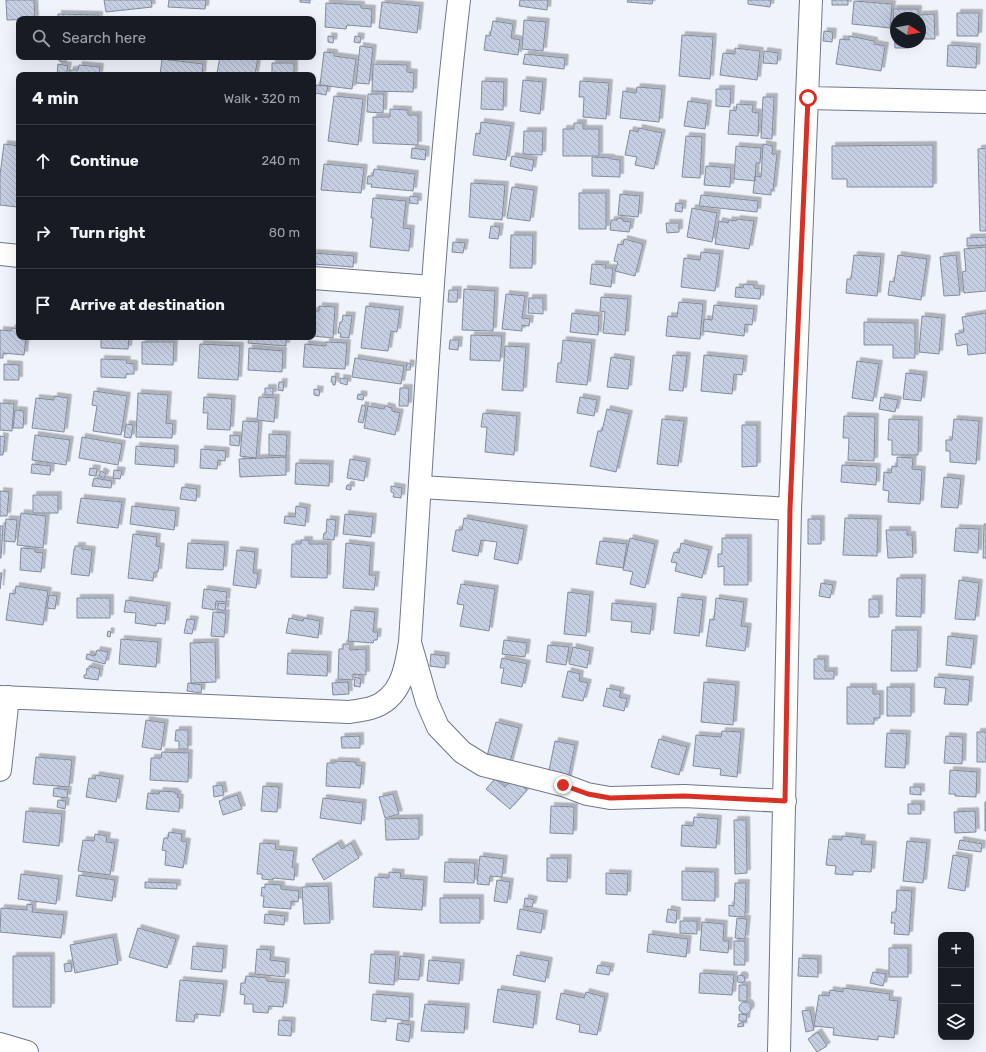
<!DOCTYPE html>
<meta charset="utf-8">
<style>
body{margin:0;font-family:Rubik,sans-serif;background:#20242c;color:#f1f3f6}
.controls{position:absolute;right:12px;bottom:12px;display:grid;overflow:hidden;border-radius:8px;box-shadow:0 4px 16px #0002}
.controls button{width:36px;height:36px;display:grid;place-items:center;padding:0;border:0;border-bottom:1px solid #363941;background:#171b24;color:#f1f3f6;font:20px sans-serif}
.compass{position:absolute;left:890px;top:12px;width:36px;height:36px;border-radius:50%;background:#171b24;box-shadow:0 4px 16px #0002;rotate:101deg}
.stop{position:absolute;width:12px;height:12px;margin:-9px;border:3px solid #d93025;border-radius:50%;background:#fff}
.stop.end{background:#d93025;border-color:#fff;box-shadow:0 1px 4px #0008}
.list{margin:0;padding:0;list-style:none}
h2{display:flex;justify-content:space-between;align-items:center;height:52px;margin:0;padding:0 16px;font-size:17px}
h2 small{font-size:13px;font-weight:400;color:#9ea1a6}
.list li{display:grid;grid-template-columns:26px 1fr auto;gap:12px;align-items:center;box-sizing:border-box;height:72px;padding:0 16px;border-top:1px solid #363941}
.list b{display:block;font-size:15px;white-space:nowrap}
.list em{font-size:13px;font-style:normal;color:#9ea1a6}
.icon{flex:none;width:22px;height:22px;fill:none;stroke:currentColor;stroke-width:2;stroke-linecap:round;stroke-linejoin:round}
.map{position:relative;flex:none;width:986px;height:1052px;overflow:hidden}
.search{position:absolute;background:#171b24;box-shadow:0 4px 16px #0002;left:16px;top:16px;width:300px;height:44px;display:flex;align-items:center;gap:10px;box-sizing:border-box;padding:0 14px;border-radius:8px;color:#9ea1a6;font-size:15px}
.panel{position:absolute;background:#171b24;box-shadow:0 4px 16px #0002;left:16px;top:72px;width:300px;height:268px;border-radius:8px}
.map>svg:first-child{display:block}
</style>
<div class="map">
<svg width="986" height="1052" viewBox="0 0 986 1052">
<defs>
<pattern id="building-back-hatch" width="6" height="6" patternUnits="userSpaceOnUse"><rect width="6" height="6" fill="#c6cee2"/><path d="M-1 5l2 2M0 0l6 6M5-1l2 2" fill="none" stroke="#aab1c3"/></pattern>
<filter id="shadow"><feDropShadow dx="3.5" dy="-3.5" stdDeviation="0" flood-color="#0004"/></filter>
</defs>
<rect width="100%" height="100%" fill="#eff3fb"/>
<path fill="url(#building-back-hatch)" stroke="#838b9d" filter="url(#shadow)" d="M6 0H34L35 19 7 20Z
M104 0H151L152 7 106 12Z
M169 0H206L205 9 168 7Z
M300 0H310V3L300 2Z
M520 0H548L547 10 519 6Z
M628 0H653L652 4 627 2Z
M748 0H771L770 7 748 4Z
M832 0H848V5H832Z
M854 1 892 4 890 28 852 24Z
M382 2 420 6 417 33 379 28Z
M326 3 361 5V8L372 9 371 27 347 25 346 29 325 27Z
M893 9H918V18H896V42L919 43H909V48H895Z
M957 13H979L978 36H957Z
M58 14 99 15V19H58Z
M934 14 935 39H920L919 15Z
M524 20 546 22 543 51 522 49Z
M493 21 513 24 511 38 520 40 518 55 484 50 486 35 490 36Z
M824 31 833 32 832 42 823 41Z
M682 35 713 37 710 79 679 76Z
M328 36 334 37 333 43 328 42Z
M355 36 361 37 360 43 354 42Z
M849 36 874 41V44L885 46 881 71 836 64 840 39 849 40Z
M948 45 977 47 976 68 947 66Z
M360 46 373 48 369 84 356 83Z
M735 48 760 51 757 80 720 75 723 53 735 54Z
M764 51 778 53 777 64 763 63Z
M324 52 334 53V56L356 59 352 89 320 85Z
M525 54 565 58 564 69 523 64Z
M60 57H66V62L59 61Z
M220 57H258L255 75H228L217 73Z
M162 59 203 64 202 75H160Z
M272 63H294V75H272Z
M58 64 68 66 66 75H57Z
M373 64 407 65V72L414 73 413 92 372 91Z
M79 65 100 67 99 75H69L70 70H78Z
M523 80 543 82 540 114 520 111Z
M482 81 504 82 503 110 481 109Z
M580 81 609 83 606 119 583 117 584 97H579Z
M316 85 328 86 326 95 315 93Z
M637 87 662 89 659 122 620 118 623 91 636 93Z
M716 89H731L730 107 716 106Z
M368 94H384L383 113 367 112Z
M334 96 363 99 358 145 328 141Z
M763 97H774L772 139 761 138Z
M688 101 708 104 705 129 684 126Z
M737 104 753 105 752 112 759 113 758 136 728 134 730 110 736 111Z
M390 109 408 110V115H418V145L373 143V117H390Z
M481 122 511 126 506 160 473 155 476 133 480 134Z
M574 123H583V129H599V156H563V129H574Z
M639 128 662 133 654 169 635 165 637 157 625 155 630 130 638 132Z
M524 131H543L542 155 523 154Z
M686 136 702 137 700 178 682 177Z
M4 144 19 146V203H17V207L0 205V175Z
M763 144 773 146 772 154H777L773 190H771V195L753 193 755 176 761 177Z
M933 145V187H847V179H832V146Z
M736 146 761 148 760 163H756L755 181 734 179Z
M412 148 426 150 425 160 411 158Z
M986 148V231H980L978 149Z
M512 156 534 160 532 171 510 166Z
M592 157 611 158V159L620 160V177L592 176Z
M324 164 364 168 361 193 321 190Z
M706 166 731 168 730 187 704 185Z
M374 169 415 174 413 191 371 187 372 184H367L368 176H373Z
M471 183 505 185 502 220 469 217Z
M512 187 534 190 530 221 507 218Z
M579 193H606V229H579Z
M620 194 640 196 638 217 618 215Z
M701 195 758 201 757 212 699 206Z
M410 196 418 197V204L409 203Z
M373 198 406 201 403 228 411 229 409 251 370 247 373 218H371Z
M676 203 683 204 682 212 675 211Z
M692 208 717 213 712 242 687 237Z
M618 218 623 219V221L631 222 629 232 610 230 611 220H617Z
M737 219 754 221 749 249 715 244 719 221 728 223 729 220 736 221Z
M666 223H679V232L667 233Z
M491 226 500 227 498 239 489 238Z
M511 235H533L532 268H510Z
M986 237V245L967 246V238Z
M624 239 643 244 635 276 615 271 618 262 614 261 618 244 623 245Z
M453 242 465 243 463 253 452 252Z
M986 247V291L964 293 962 272 966 271 964 249Z
M701 252 720 254 715 291 681 287 684 258 700 260Z
M313 253 354 256 353 267 313 264Z
M854 255 881 257 877 296 846 293 847 279H851Z
M898 255 927 259 921 300 888 295 890 281 894 282Z
M956 255 960 295 944 296 940 257Z
M592 264 606 265 605 268H613L611 287 590 284Z
M744 284 754 285V288L761 289 760 299 735 297 736 287 743 288Z
M464 289 495 291 493 331 462 330Z
M449 290H458L457 302H448Z
M506 294 525 296 522 318 530 319 529 326 522 325V331L502 329Z
M601 297 628 299 625 335 603 333 605 312 600 311Z
M529 298H543V314L528 313Z
M679 302 703 304 700 339 666 336 668 316 677 317Z
M714 305 754 309 752 325 745 324 744 336 703 331 704 319 712 320Z
M319 306 335 307 333 338 313 336V311H319Z
M366 306 400 310 397 332 391 331 388 351 361 348Z
M572 313 599 316 598 335 570 332Z
M986 313V353L968 355 967 344 957 346 955 334 964 332 962 317Z
M343 315 352 316 349 338 340 337 341 333H338L340 322H342Z
M922 316 942 318 939 354 919 352Z
M864 322 915 323V358H893V345H864Z
M12 328 19 329V337H26L24 355 3 353V358H0V330L11 331Z
M471 335 502 336 500 361 470 360Z
M101 337H129L128 349 101 348Z
M249 337H286V346L248 343Z
M450 340H459L458 350 449 349Z
M563 340 592 343 587 385 556 382 558 363H561Z
M142 342H174L173 365 142 364Z
M326 342 347 343 345 369 303 367 305 344 326 346Z
M200 344 240 346 238 380 198 378Z
M505 346 526 347 523 391 502 390Z
M249 348 283 351 282 372 248 370Z
M673 355 687 356 683 391 669 390Z
M704 355 744 359 742 375 734 374 732 394 701 391Z
M611 357 631 360 628 389 607 387Z
M355 358 404 366 401 384 352 377Z
M101 359 127 360 126 363 134 364V374H126V378L101 377Z
M857 361 879 364 873 401 852 398Z
M407 363 411 364 410 370H406Z
M4 364 19 365V380H4Z
M906 373 924 375 921 401 903 399Z
M332 376 336 377 335 385H333V383L331 382Z
M340 378 348 379 347 385 340 383Z
M279 382H284L283 391 278 390Z
M265 388H273V395H265Z
M400 388H409L408 406H399Z
M314 389 320 390 319 396 314 395Z
M94 391 127 396 121 435 93 431 97 406 92 405Z
M138 393 168 395 166 423 173 424 172 438 136 437Z
M358 394 364 395 363 400 357 399Z
M54 396 68 398 64 432 32 428 36 398 54 400Z
M204 397 232 399 230 430 207 429 208 413H203Z
M259 397 276 398 274 422 257 420Z
M580 397 597 400 594 416 577 413Z
M881 397 898 400 895 412 879 409Z
M0 403 14 404 12 431 0 430Z
M362 405 366 406 363 423 358 422Z
M368 406 384 409 385 406 392 408V411L400 413 395 435 364 428Z
M607 409 629 414 616 472 590 466 598 431H602Z
M15 410 24 411 23 428H13Z
M483 413 517 416 514 455 485 452 487 427H481Z
M844 416 875 417 874 461 848 460 849 438H843Z
M662 419 684 421 678 466 657 464Z
M889 419 919 420 918 455H892V440H888Z
M954 419 979 421 976 464 950 462V451H946V440H952Z
M243 421 259 422 256 458 240 456Z
M126 424 133 425 131 438 124 437Z
M742 425H757V466L742 467Z
M269 434 287 435 286 456 269 455Z
M35 435 70 440 66 465 32 460Z
M230 435 240 436 239 446 230 445Z
M0 436 5 437 3 455H0Z
M82 437 122 444 118 465 79 458Z
M136 446 175 449 174 467 135 464Z
M201 449 226 451 225 461 218 460 217 469 200 468Z
M286 457V475L240 477 239 459Z
M897 457 913 458 912 469 922 470 920 504 888 502 889 491 883 490 884 472 891 473 892 466 897 467Z
M350 459 367 462 364 481 347 478Z
M296 463 330 464 329 486 295 484Z
M32 464 51 466 50 475 31 473Z
M842 465 877 467 876 485 841 482Z
M90 468 97 469 96 476 89 475Z
M114 470 122 471 120 479 113 478Z
M101 471 106 474 104 478 99 475Z
M944 477 961 479 958 508 941 507Z
M94 478 112 481 111 488 92 486Z
M347 485H351V490L346 489Z
M391 486 402 488 401 498 393 497 394 493 391 492Z
M182 487 197 489 196 501 180 499Z
M0 491 9 492 7 516H0Z
M33 495H58V513H33Z
M81 498 122 502 118 528 77 523Z
M132 506 176 511 174 530 130 524Z
M296 506 307 508 305 526 284 523 285 516 295 517Z
M21 513 46 516 43 548 17 545Z
M345 514 373 517 371 537 343 534Z
M464 518 524 529 518 564 494 559 497 542 481 540 478 556 452 551 456 530H462Z
M845 518 878 519 877 556 843 555Z
M6 519 17 520 15 542 4 541Z
M327 519 336 520 334 540 323 539 324 533H326Z
M808 519H821V544H808Z
M984 524H986V558H983Z
M0 526H3L1 558H0Z
M956 528 979 529 978 553 954 551Z
M886 530H907V535H912L913 557 888 558Z
M133 534 157 537 156 546 161 547 158 572H154L153 581 128 578Z
M630 538 655 544 645 588 630 584 633 572 623 570Z
M722 538H748V585H724V566L718 567V554H722Z
M301 540H309V544H328L327 578 291 577 292 544H301Z
M600 541 627 544 623 568 596 564Z
M188 543 225 545 223 570 186 568Z
M346 543 371 546 369 575H376L374 590 343 588Z
M681 543 709 550 702 578 675 571 677 563 671 562 674 552 679 553Z
M75 546H82V549L92 550 89 576 71 574 74 549H75Z
M21 548 35 549V552L43 553 41 572 20 570Z
M237 550 255 552 253 573H258L256 588 233 585Z
M0 573H2L0 589Z
M897 578H922L921 617 896 616Z
M959 580 979 583 975 620 955 619Z
M821 583 833 585 830 598 819 596Z
M461 584 495 589 489 631 460 626 464 605 457 604Z
M16 586 48 591 43 625 6 620 10 593 15 594Z
M204 589 227 592 226 602 216 601 215 610 202 608Z
M568 592 590 595 586 636 564 634Z
M49 595 57 596 55 609 47 608Z
M678 597 703 600 699 636 674 633Z
M77 598H110V618H77Z
M716 598 744 602 741 626 748 627 745 651 706 646 710 619 714 620Z
M869 599H879V617H869Z
M126 600 167 606 165 624 156 623V626L135 623 136 613 124 612Z
M219 603 226 604 225 611 217 609Z
M612 603 653 607 650 634 631 632 632 622 611 620Z
M351 610 375 612 373 632H378L377 640H374L373 643 348 641Z
M213 612 226 613 224 637 211 636Z
M289 618 303 621 304 618 320 621 318 638 286 633Z
M187 619 195 620 192 634 184 633Z
M892 630H918L917 671H891Z
M108 631 111 632 110 637 107 636Z
M948 636 974 639 971 668 946 665Z
M121 639 158 642 156 667 119 664Z
M504 640 527 643 525 657 502 654Z
M215 642 216 682 191 683 190 643Z
M343 644H350V650L366 649V675L353 674V680L338 679 339 649H343Z
M548 645 569 647 566 665 546 662Z
M573 647 590 651 587 668 569 664Z
M97 650 108 652 105 664 86 659 87 654 95 656Z
M288 653 328 655 327 676 287 674Z
M431 654 446 656 445 668 430 666Z
M502 658 527 664 522 687 501 683 504 668H500Z
M814 659H825V671H834V679H814Z
M89 666 100 669 98 680 84 678V675H86L87 668 89 669Z
M568 671 580 674 579 681 588 683 583 701 562 697Z
M355 677 361 679 360 687 354 686Z
M935 677 970 680 968 705 944 704 946 688 934 687Z
M348 682 349 694 333 695 332 683Z
M704 682 736 685 733 725 701 722Z
M188 683 202 685 201 693 187 691Z
M847 687H873V694H880V718H874V724H847Z
M887 687H911V716H887Z
M607 688 621 691 619 697 627 699 624 711 603 706Z
M146 720 165 723 161 750 142 747Z
M496 722 519 728 509 766 486 760Z
M176 730H188V749H179V741H175Z
M722 731 741 732 737 777 720 775 721 769 693 766 696 735 721 737Z
M977 732H986V762H977Z
M887 733 907 734 905 768 885 767Z
M360 736V748H342L341 737Z
M946 736 963 737 962 764 944 763Z
M659 739 687 747 679 775 651 767Z
M555 741 575 745 568 779 548 775Z
M162 752 189 753 188 782 150 780 151 758H161Z
M36 757 72 760 69 787 33 784Z
M335 761 356 762V765L362 766 360 788 326 786 327 763H335Z
M950 770 977 772 976 797 955 796V794H949Z
M96 775 120 779 116 802 86 797 89 778 95 779Z
M513 778 527 790 510 809 486 789 495 779 505 787Z
M222 785 224 795 214 797 213 786Z
M263 786 279 787 277 812 261 811Z
M910 787H921V795L910 794Z
M54 788 68 790 67 798 53 796Z
M160 791 175 792V794H178L177 797 180 798 179 812 146 809 148 793 159 794Z
M393 794 399 814 385 818 379 797Z
M237 795 242 809 223 815 219 801Z
M323 798 363 803 361 824 320 818Z
M58 800 66 801 65 809 57 807Z
M985 802H986V831H985Z
M908 804H921V814H908Z
M551 806 574 807 573 834 550 833Z
M26 811 62 814 59 846 23 842Z
M975 811 976 832 955 833 954 812Z
M694 817 718 819 716 848 681 846 682 825 693 826Z
M419 818V839L386 840 385 819Z
M734 820H746L747 873 735 874Z
M169 832 182 834 181 841 187 842 183 868 165 865 166 851 162 850 164 838H168Z
M95 834 107 836 106 842 115 843 110 875 78 871 83 840 94 841Z
M842 836 862 838 861 844 873 845 871 872 853 871V875L835 874 836 866 826 865 829 839 842 840Z
M960 840 982 844 981 852 958 849Z
M907 841 927 843 923 883 903 881Z
M260 843 276 844 275 849 294 851 292 867H295L294 880 273 878V880L262 879V874H257Z
M338 843 342 849 351 843 359 858 324 880 312 859Z
M953 855 969 858 965 891 948 888Z
M480 856 504 859 502 877 490 876 489 885 477 884Z
M547 858H568L567 882 547 881Z
M445 862 475 863 474 883 444 882Z
M682 871 715 872V901L682 900Z
M389 872 401 873 400 878 424 880 422 910 373 907 375 877 389 878Z
M606 873 628 874 627 895 606 894Z
M21 874 59 879 56 904 18 899Z
M79 875 115 880 112 901 76 896Z
M497 880 510 882 507 903 494 901Z
M145 882 177 883V889L145 888Z
M735 883H746L745 917 729 916V905L734 906Z
M265 884 281 885V889L299 891 298 902 291 901V909L263 907 264 896H261L262 887 265 888Z
M328 886 330 923 304 924 302 887Z
M897 890 912 891 909 935 894 934 895 923H891L892 912H896Z
M440 898H480V923H440Z
M525 898 534 900 532 907 524 906Z
M27 904 33 905 32 912 64 915 61 938 0 932 1 908 27 910Z
M520 909 544 914 541 933 517 929Z
M668 909 677 911 676 923 666 922Z
M265 914 285 916 284 925 264 923Z
M737 918 747 919 745 939 735 938Z
M680 921H697V934L680 933Z
M702 922 724 924 723 941H729L728 953 700 950Z
M138 928 176 939 167 968 129 957Z
M649 934 688 939 686 957 647 952Z
M113 937 118 964 75 973 70 945Z
M734 941H745V965H734Z
M193 946 224 949 222 972 191 969Z
M889 948H908V977H889Z
M257 949 271 950 270 960 286 962 285 977 255 974Z
M371 954 396 955 394 985 369 983Z
M517 955 549 961 545 982 513 975Z
M13 956H51V1007H13Z
M400 956 421 958 419 980 398 979Z
M799 958 818 959V977L798 976Z
M429 960 461 963 459 984 427 981Z
M71 963 72 971 65 972 64 964Z
M598 965 611 967 609 975 596 973Z
M873 972 886 974 883 986 870 983Z
M700 973 734 975 732 995 699 993Z
M737 979a4 4 0 1 1 8 0a4 4 0 1 1-8 0Z
M246 976 267 978V981L286 983 283 1007 269 1006 268 1013 253 1012V1004H244L245 995 240 994 241 983H245Z
M180 980 224 984 220 1016 195 1014 194 1022 176 1021Z
M739 985H747V1001H739Z
M843 988 890 994 889 1000 898 1001 894 1038 878 1036V1040L833 1035 834 1028 814 1026 819 995 829 996 830 990 843 992Z
M498 989 537 995 533 1028 493 1022Z
M586 992 605 997 597 1035 579 1032 580 1025 556 1019 561 993 584 998Z
M373 994 410 997 409 1021 386 1018V1022L371 1020Z
M739 1008a6 6 0 1 1 12 0a6 6 0 1 1-12 0Z
M425 1004 466 1007 464 1033 421 1031Z
M810 1010 814 1030 806 1032 802 1011Z
M739 1014 747 1015 746 1021H739Z
M279 1020 292 1021 291 1036 278 1035Z
M743 1022 744 1026 738 1027V1024Z
M398 1023 411 1025 409 1042 396 1040Z
M818 1032 827 1046 817 1052 808 1039Z"/>
<g fill="none" stroke-linecap="round" stroke-linejoin="round">
<g stroke="#707789" stroke-width="24">
<path id="minor" d="M808 98 986 102
M0 254 19 256
M313 278 432 287
M420 487 790 509
M411 646 427 702 438 727 462 752 483 765 563 785 587 794 610 798 684 796 785 801
M0 697 349 712C356 711 364 710 371 708 401 699 406 669 410 642 424 428 434 213 459 0
M0 770 8 697
M0 1044 27 1052
M779 1052 790 509 811 0"/>
</g>
<use href="#minor" stroke="#fff" stroke-width="22"/>
</g>
<g fill="none" stroke-linecap="round" stroke-linejoin="round">
<path stroke="#d93025" stroke-width="5" d="M563 785 588 794 610 798 684 796 785 801 790 509 808 98"/>
</g>
</svg>
<div class="controls">
<button>+</button>
<button>−</button>
<button><svg class="icon" aria-label="layers" viewBox="0 0 24 24"><path d="M12 4l9 5-9 5-9-5zM3 14l9 5 9-5"/></svg></button>
</div>
<svg class="compass" viewBox="-18 -18 36 36"><path d="M0-13l5 13h-10z" fill="#e53935"/><path d="M0 13l5-13h-10z" fill="#9ea1a6"/></svg>
<div class="stop" style="left:808px;top:98px"></div>
<div class="stop end" style="left:563px;top:785px"></div>
<div class="search"><svg class="icon" aria-label="search" viewBox="0 0 24 24"><circle cx="10" cy="10" r="6"/><path d="M15 15l6 6"/></svg>Search here</div>
<section class="panel">
<h2>4 min<small>Walk · 320 m</small></h2>
<ul class="list">
<li><svg class="icon" aria-label="ahead" viewBox="0 0 24 24"><path d="M12 20V5M6 11l6-6 6 6"/></svg><div><b>Continue</b></div><em>240 m</em></li>
<li><svg class="icon" aria-label="right" viewBox="0 0 24 24"><path d="M7 20v-9h11M14 6l5 5-5 5"/></svg><div><b>Turn right</b></div><em>80 m</em></li>
<li><svg class="icon" aria-label="arrive" viewBox="0 0 24 24"><path d="M6 21V4h12l-3 4 3 4H6"/></svg><div><b>Arrive at destination</b></div></li>
</ul>
</section>
</div>
